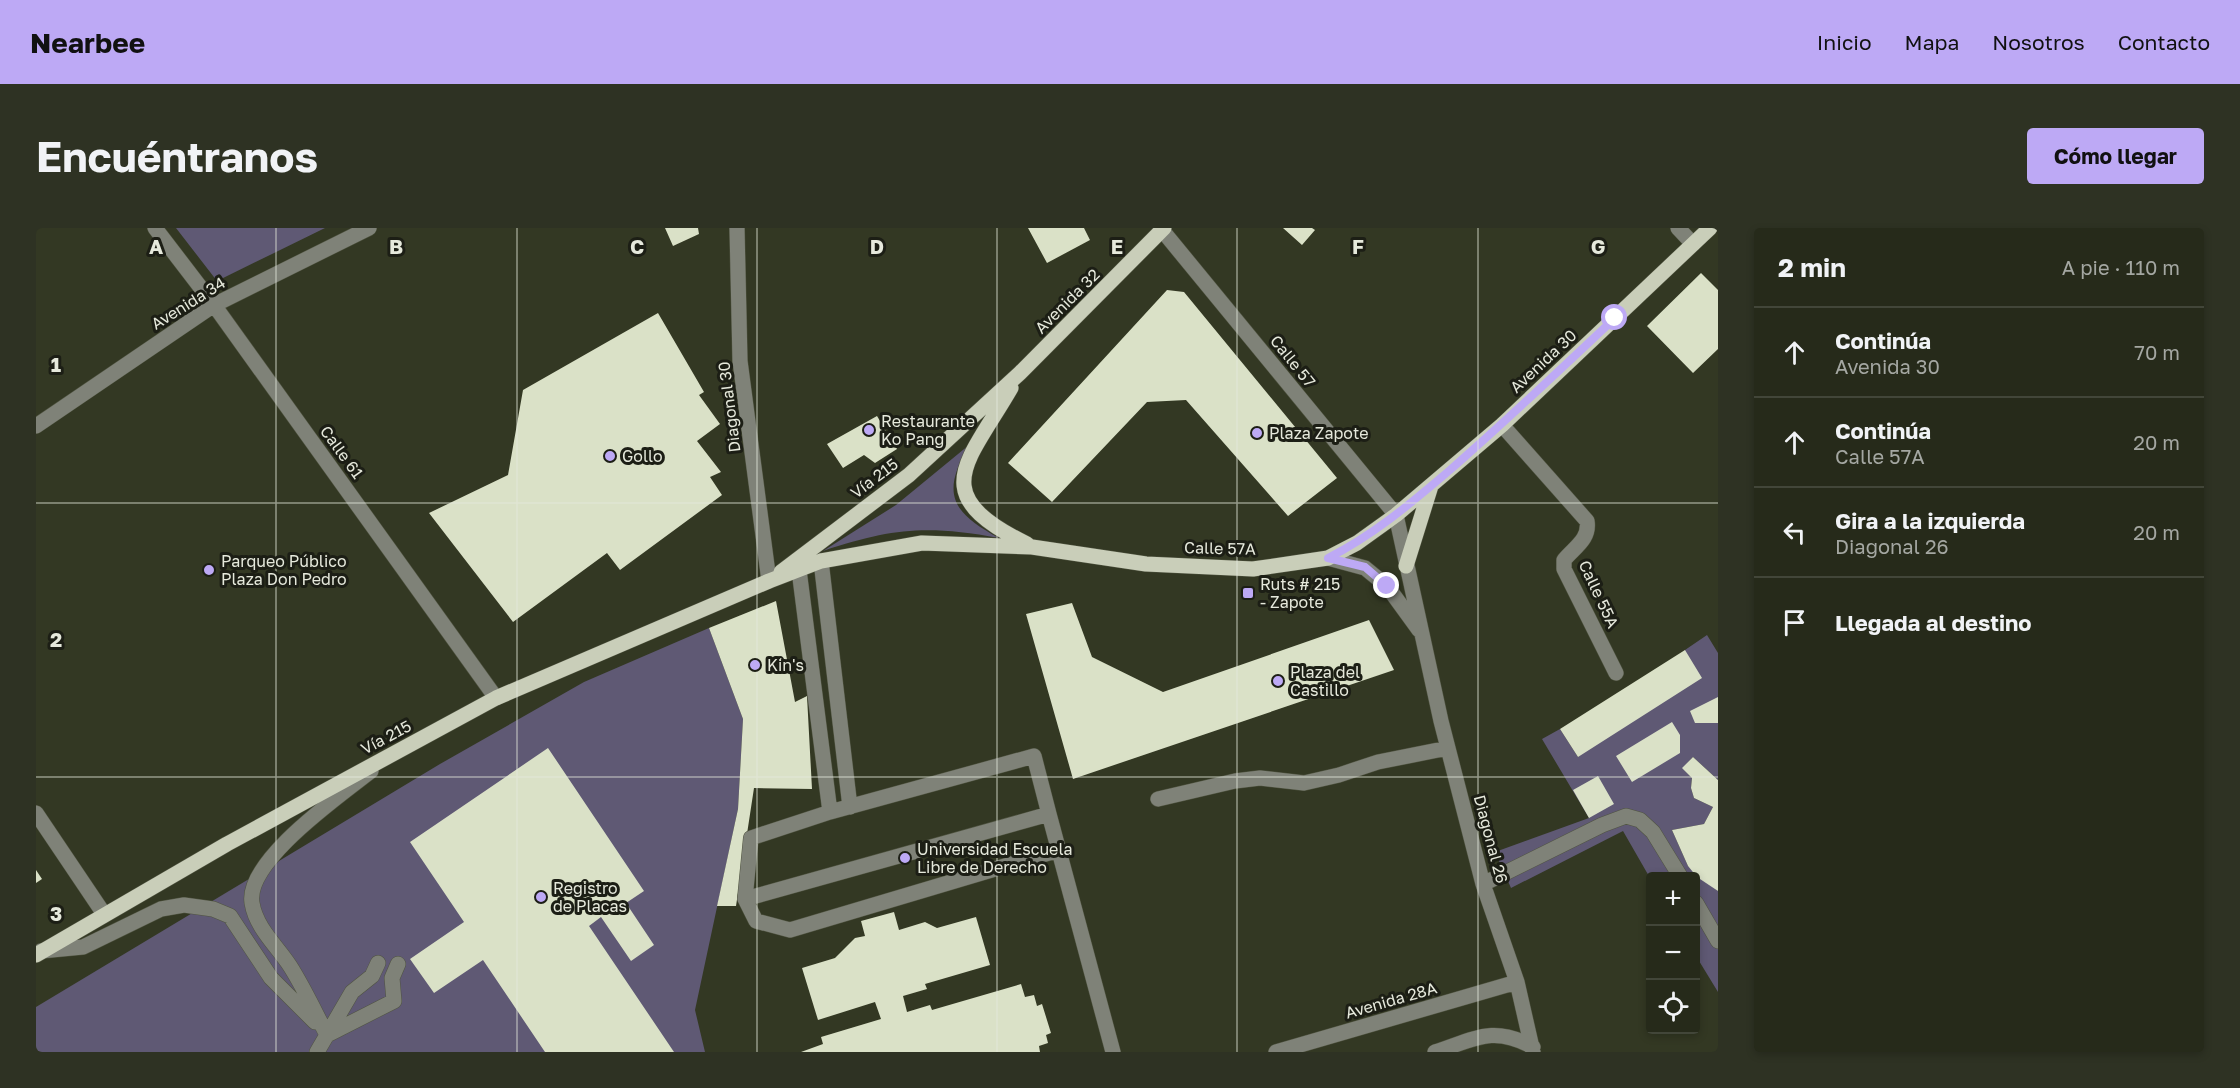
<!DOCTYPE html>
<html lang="es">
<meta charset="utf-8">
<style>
body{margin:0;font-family:"Golos Text",sans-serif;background:#2e3223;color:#f1f3f6}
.controls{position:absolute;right:18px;bottom:18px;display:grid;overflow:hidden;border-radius:6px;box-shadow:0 3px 9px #0003}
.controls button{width:54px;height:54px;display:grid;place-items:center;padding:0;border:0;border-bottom:2px solid #424639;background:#262a1a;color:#f1f3f6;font:30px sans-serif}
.stop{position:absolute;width:18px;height:18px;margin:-14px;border:4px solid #bda9f5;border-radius:50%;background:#fff}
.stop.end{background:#bda9f5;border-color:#fff;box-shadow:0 2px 6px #0008}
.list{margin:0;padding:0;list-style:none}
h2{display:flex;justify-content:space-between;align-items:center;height:78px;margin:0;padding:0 24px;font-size:26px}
h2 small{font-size:20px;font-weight:400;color:#a4a7a2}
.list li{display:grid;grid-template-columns:39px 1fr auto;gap:18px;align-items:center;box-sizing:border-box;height:90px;padding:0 24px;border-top:2px solid #424639}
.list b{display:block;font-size:22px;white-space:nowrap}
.list p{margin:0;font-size:20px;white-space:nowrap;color:#a4a7a2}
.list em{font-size:20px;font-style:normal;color:#a4a7a2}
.icon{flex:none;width:33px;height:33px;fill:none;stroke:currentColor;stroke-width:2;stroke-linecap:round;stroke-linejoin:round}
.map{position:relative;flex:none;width:1682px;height:824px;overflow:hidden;border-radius:6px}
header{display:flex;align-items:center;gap:36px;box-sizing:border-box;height:84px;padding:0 30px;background:#bda9f5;color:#111}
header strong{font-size:28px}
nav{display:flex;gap:33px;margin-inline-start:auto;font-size:21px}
.intro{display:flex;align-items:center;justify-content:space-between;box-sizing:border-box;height:144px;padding:0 36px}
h1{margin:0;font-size:42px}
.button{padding:15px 27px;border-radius:6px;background:#bda9f5;color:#111;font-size:21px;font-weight:700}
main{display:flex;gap:36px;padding:0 36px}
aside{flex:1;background:#262a1a;border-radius:6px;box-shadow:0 3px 9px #0003}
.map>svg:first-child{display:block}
</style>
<header>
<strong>Nearbee</strong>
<nav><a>Inicio</a><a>Mapa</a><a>Nosotros</a><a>Contacto</a></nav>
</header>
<div class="intro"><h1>Encuéntranos</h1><a class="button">Cómo llegar</a></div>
<main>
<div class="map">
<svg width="1682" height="824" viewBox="0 0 1682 824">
<rect width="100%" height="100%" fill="#333823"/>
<path fill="#5f5974" d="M140 0H289L181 53Z
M933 217C905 266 915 284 963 310 891 297 856 300 787 323L860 277Z
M673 400 707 491 702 581 659 782 669 824H0V779L404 536 548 454Z
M1671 407 1682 425V552L1657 529 1647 540 1656 550 1655 560 1658 570 1677 579 1668 596 1636 602 1652 638 1682 663V764L1660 728V648L1614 650 1587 603 1475 660 1459 624 1553 590 1506 511 1524 501 1542 529 1649 422Z"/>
<path fill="#dae1c7" d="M629 0H662L663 6 637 18Z
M992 0H1048L1054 12 1011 35Z
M1247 0H1276L1279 2 1266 17Z
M1665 45 1682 62V121L1657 145 1611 98Z
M1131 62 1148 64 1301 250 1252 288 1150 172 1111 174 1016 274 972 235Z
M622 85 668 164 663 167 684 196 661 213 685 244 674 249 686 267 584 342 571 325 477 394 393 285 472 247 487 162Z
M841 188 861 221 839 235 828 227 807 240 791 216Z
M740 373 759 474 771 468 776 561 718 560 700 678H681L702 581 707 491 673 400Z
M1036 375 1056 429 1127 464 1333 392 1358 442 1037 551 990 386Z
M1649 422 1666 450 1542 529 1524 501Z
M1682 469V495H1659L1654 483Z
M1636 494 1644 507V525L1596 554 1580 528Z
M512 520 608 663 590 675 618 717 595 733 565 689 553 698 638 824H509L447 732 398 765 374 731 428 694 374 614Z
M1657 529 1682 552V663L1661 649 1652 638 1636 602 1668 596 1677 579 1658 570 1655 560 1656 550 1646 540Z
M1562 548 1578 576 1553 590 1537 562Z
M0 642 6 651 0 655Z
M858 684 863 702 889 694 901 700 940 689 954 737 889 756 891 761 867 768 871 784 894 777 896 782 985 756 989 769 998 767 1001 778 1006 776 1015 805 1010 807 1012 815 1003 818 1004 824H765L787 816 785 809 845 791 839 774 782 792 766 740 799 730 819 710 829 708 825 693Z"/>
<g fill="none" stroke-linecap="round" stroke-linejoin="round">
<g stroke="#505441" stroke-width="16">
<path id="minor" d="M119 0 178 77 460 470
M701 0 704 133 733 353
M1642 0 1657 16
M1126 2 1360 287 1405 493 1447 656 1481 754 1497 824
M1466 197 1551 293C1554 311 1539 319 1528 332V341L1580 445
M0 198 178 77 333 0
M1292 330 1329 340 1351 358 1383 402
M785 333 814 579
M763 342 794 584
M998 528 1013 586 709 671 715 610 794 584Z
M1122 571 1199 553 1224 550 1268 555 1303 547 1342 534 1412 520
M0 585 68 686
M1013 586 1077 824
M1447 656 1566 597 1590 588 1604 592 1617 604 1644 648
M709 671 720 693 754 702 1023 622
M1660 675 1682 713
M5 723 47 719 125 681 148 677 177 681 194 688 235 750 279 794
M291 807C279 784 268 760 254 738 241 718 220 700 216 675 209 633 305 567 335 543
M291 807 358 773 356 750 362 736
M281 824 316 764 336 748 342 735
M1240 824 1481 754
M1399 824C1439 811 1457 797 1497 819"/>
</g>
<g stroke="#505441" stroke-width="16">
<path id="major" d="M975 160C931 236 889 266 991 316
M1370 338 1395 258
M745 344 873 247 984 145 1128 0
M0 727 191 616 460 470 733 353 785 333 886 315 996 319 1110 336 1217 341 1292 330 1321 315 1360 287 1466 197 1674 0"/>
</g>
<use href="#minor" stroke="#7f8278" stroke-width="15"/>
<use href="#major" stroke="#c9ceb9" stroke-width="15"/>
</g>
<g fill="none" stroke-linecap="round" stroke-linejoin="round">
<path stroke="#bda9f5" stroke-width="8" d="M1351 358 1329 339 1292 330C1338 307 1375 275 1414 242 1470 193 1524 142 1579 90"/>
</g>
<path fill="none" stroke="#e6e9dc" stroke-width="1.5" stroke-opacity="0.55" d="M240 0V824M481 0V824M721 0V824M961 0V824M1201 0V824M1442 0V824M0 275H1682M0 549H1682"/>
<g fill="#bda9f5" stroke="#1c1e15" stroke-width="2">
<circle cx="833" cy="202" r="6"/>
<circle cx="1221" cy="205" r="6"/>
<circle cx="574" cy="228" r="6"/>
<circle cx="173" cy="342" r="6"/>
<rect x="1206" y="359" width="12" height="12" rx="3"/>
<circle cx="719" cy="437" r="6"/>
<circle cx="1242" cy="453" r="6"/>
<circle cx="869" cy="630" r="6"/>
<circle cx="505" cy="669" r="6"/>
</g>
<g text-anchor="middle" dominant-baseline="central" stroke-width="6" stroke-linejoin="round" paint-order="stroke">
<g font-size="16" fill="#e6e9dc" stroke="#1c1e15">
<text transform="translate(1031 73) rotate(-45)">Avenida 32</text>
<text transform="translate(152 75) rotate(-32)">Avenida 34</text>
<text transform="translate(1257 133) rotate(51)">Calle 57</text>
<text transform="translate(1507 133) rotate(-43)">Avenida 30</text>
<text transform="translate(693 179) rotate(-97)">Diagonal 30</text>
<text transform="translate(306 224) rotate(54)">Calle 61</text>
<text transform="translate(838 250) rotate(-37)">Vía 215</text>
<text transform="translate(1184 320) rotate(1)">Calle 57A</text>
<text transform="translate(1563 366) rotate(65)">Calle 55A</text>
<text transform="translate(350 509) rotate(-28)">Vía 215</text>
<text transform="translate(1455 611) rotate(75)">Diagonal 26</text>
<text transform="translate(1355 772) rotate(-16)">Avenida 28A</text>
</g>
<g font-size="16" fill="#e6e9dc" stroke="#1c1e15" text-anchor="start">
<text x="845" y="193">Restaurante<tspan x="845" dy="18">Ko Pang</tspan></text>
<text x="1233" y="205">Plaza Zapote</text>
<text x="586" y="228">Gollo</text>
<text x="185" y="333">Parqueo Público<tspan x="185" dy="18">Plaza Don Pedro</tspan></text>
<text x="1224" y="356">Ruts # 215<tspan x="1224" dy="18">- Zapote</tspan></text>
<text x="731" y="437">Kin's</text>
<text x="1254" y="444">Plaza del<tspan x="1254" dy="18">Castillo</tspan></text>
<text x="881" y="621">Universidad Escuela<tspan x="881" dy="18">Libre de Derecho</tspan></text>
<text x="517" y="660">Registro<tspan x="517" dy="18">de Placas</tspan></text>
</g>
</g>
<g font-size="20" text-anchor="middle" font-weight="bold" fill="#e6e9dc" stroke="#1c1e15" stroke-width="6" stroke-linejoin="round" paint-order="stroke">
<text x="120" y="26">A</text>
<text x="360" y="26">B</text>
<text x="601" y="26">C</text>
<text x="841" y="26">D</text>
<text x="1081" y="26">E</text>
<text x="1322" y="26">F</text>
<text x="1562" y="26">G</text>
<text x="20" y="144">1</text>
<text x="20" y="419">2</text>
<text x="20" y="693">3</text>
</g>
</svg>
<div class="controls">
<button>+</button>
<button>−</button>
<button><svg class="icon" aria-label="locate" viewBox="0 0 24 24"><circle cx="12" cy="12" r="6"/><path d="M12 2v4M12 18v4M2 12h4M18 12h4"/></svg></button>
</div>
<div class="stop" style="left:1579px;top:90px"></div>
<div class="stop end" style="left:1351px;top:358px"></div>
</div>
<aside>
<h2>2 min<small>A pie · 110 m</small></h2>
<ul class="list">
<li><svg class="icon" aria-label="ahead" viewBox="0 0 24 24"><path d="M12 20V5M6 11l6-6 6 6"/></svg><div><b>Continúa</b><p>Avenida 30</p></div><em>70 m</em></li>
<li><svg class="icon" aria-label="ahead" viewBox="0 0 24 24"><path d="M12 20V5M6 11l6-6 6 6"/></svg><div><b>Continúa</b><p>Calle 57A</p></div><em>20 m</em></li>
<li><svg class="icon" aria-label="left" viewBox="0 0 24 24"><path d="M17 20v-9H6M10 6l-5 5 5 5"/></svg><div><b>Gira a la izquierda</b><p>Diagonal 26</p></div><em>20 m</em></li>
<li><svg class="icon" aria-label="arrive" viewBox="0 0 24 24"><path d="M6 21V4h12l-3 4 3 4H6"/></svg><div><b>Llegada al destino</b></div></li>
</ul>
</aside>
</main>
